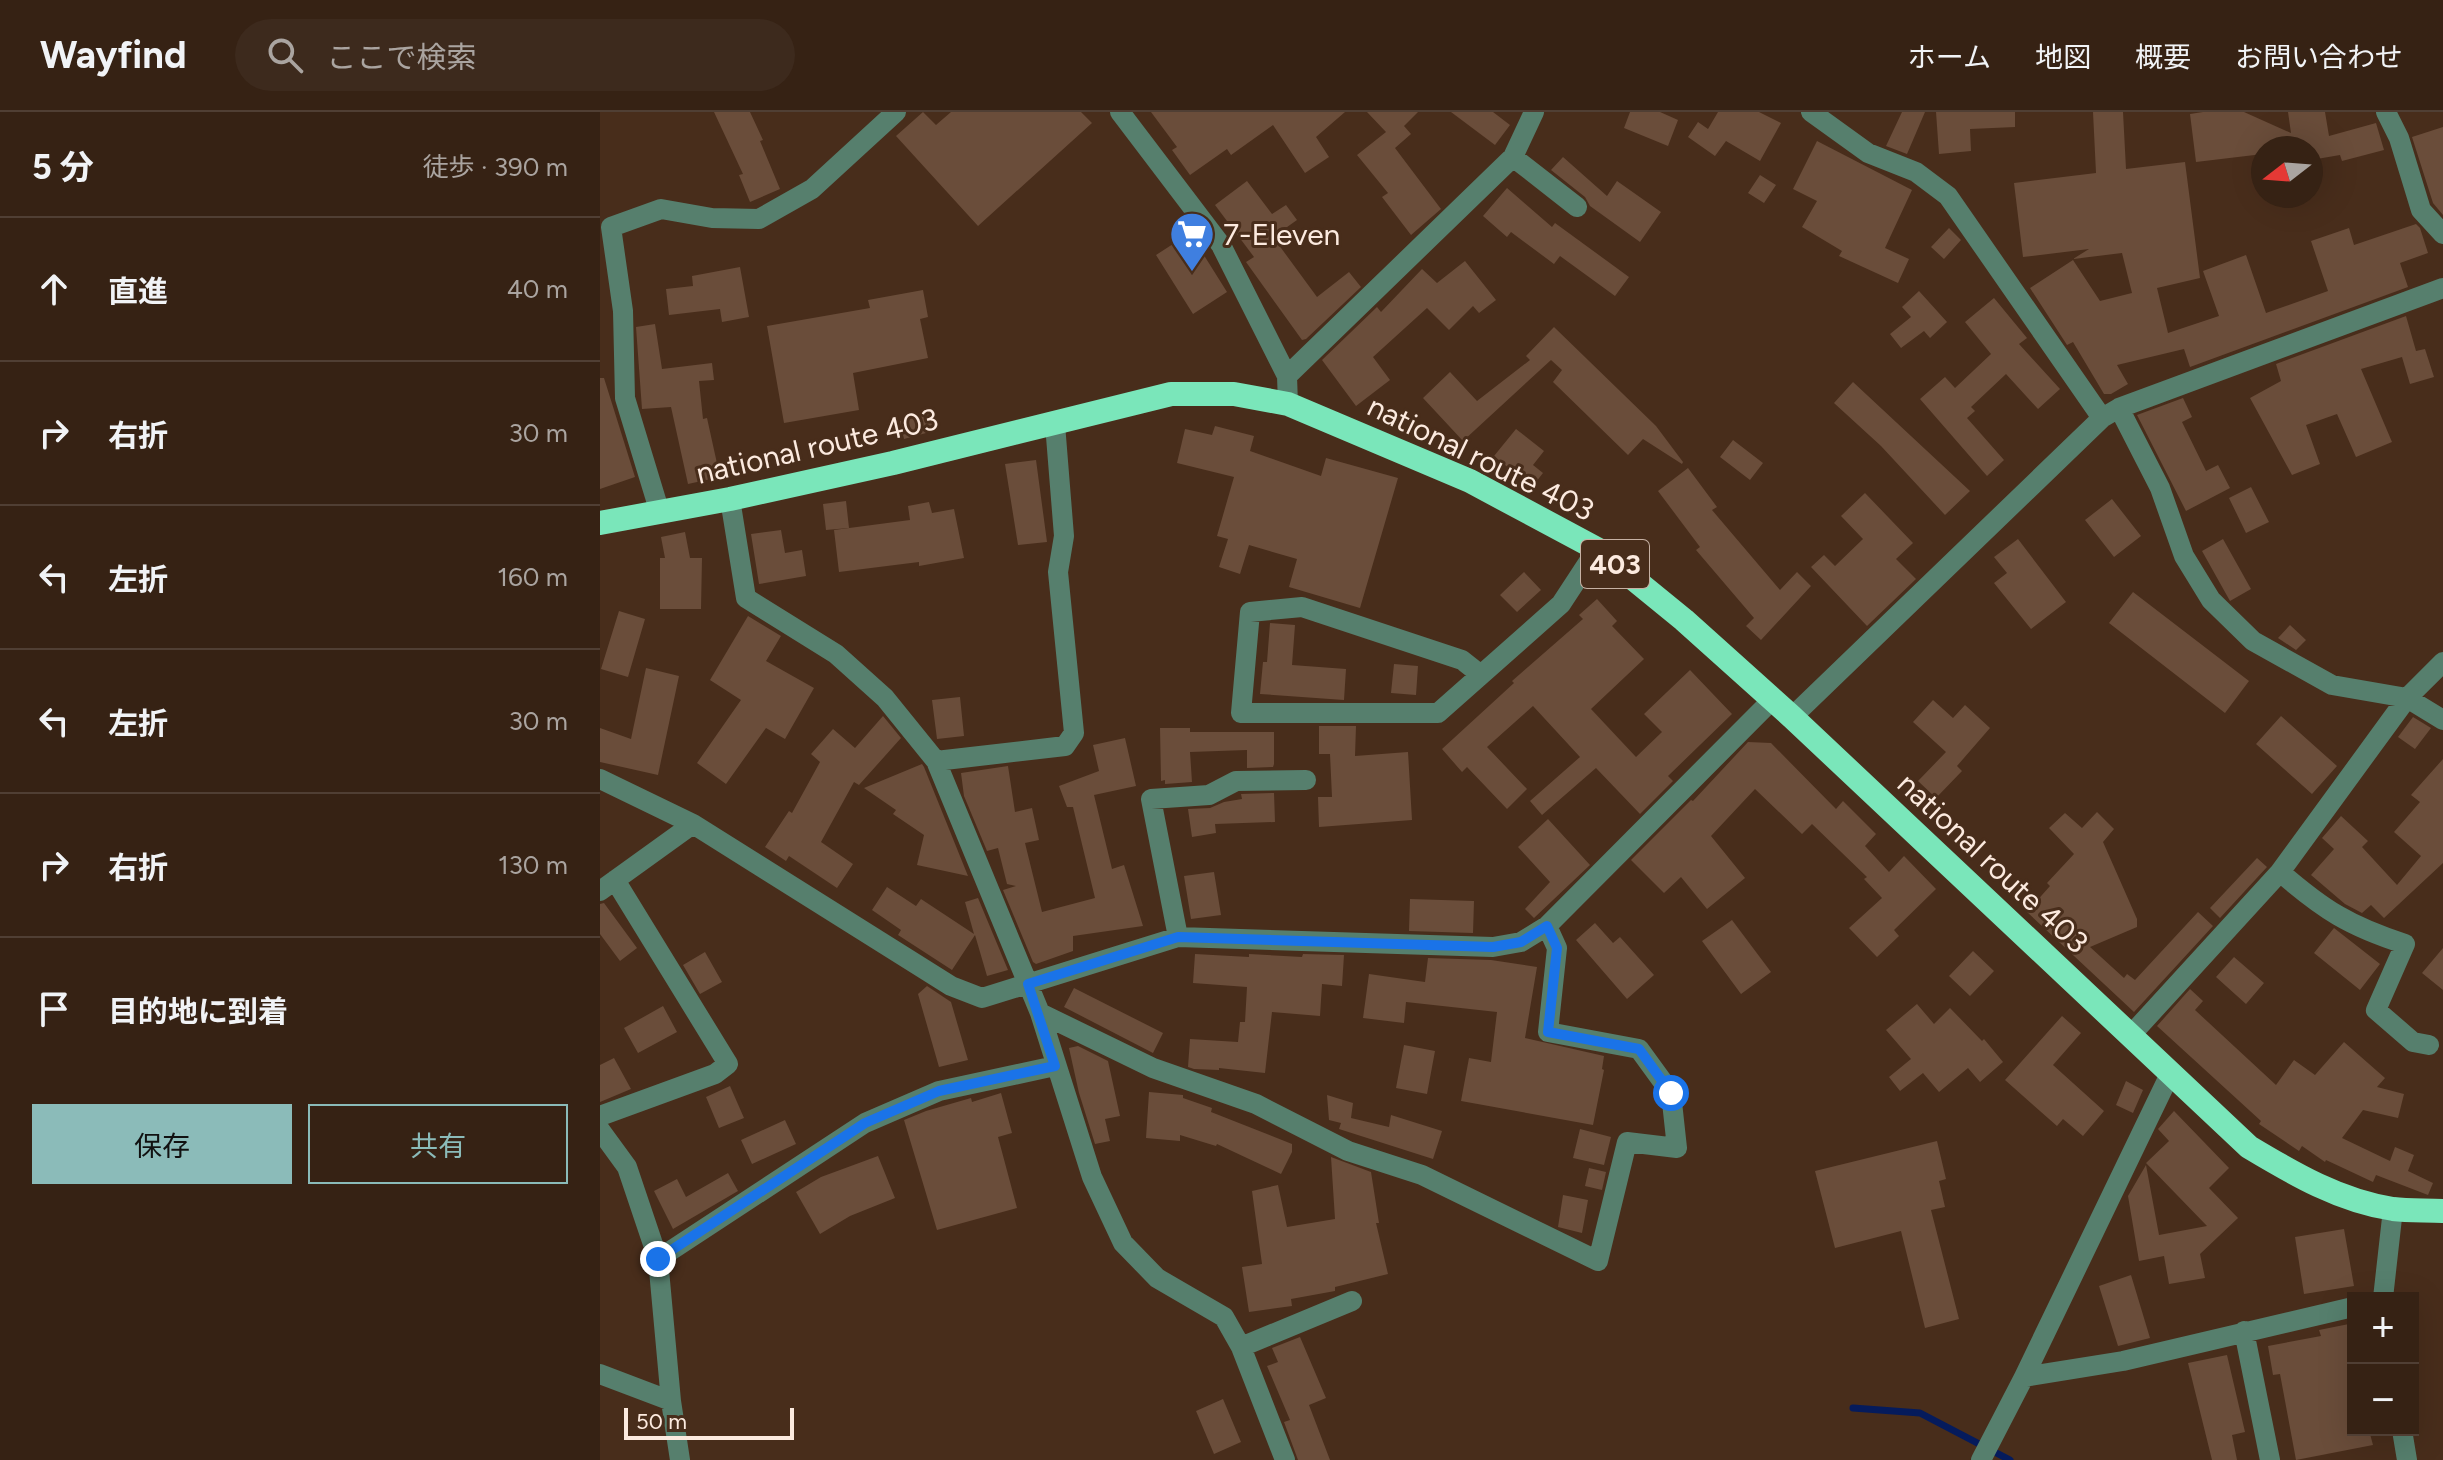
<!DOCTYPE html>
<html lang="ja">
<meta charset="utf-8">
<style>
body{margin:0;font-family:Figtree,"Noto Sans JP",sans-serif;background:#3d2a1d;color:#f1f3f6}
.controls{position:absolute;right:24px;bottom:24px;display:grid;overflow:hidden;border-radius:0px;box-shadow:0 8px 32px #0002}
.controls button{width:72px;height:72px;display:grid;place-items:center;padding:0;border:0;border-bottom:2px solid #503f34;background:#362214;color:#f1f3f6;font:40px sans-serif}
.compass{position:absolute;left:1651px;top:24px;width:72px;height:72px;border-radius:50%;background:#362214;box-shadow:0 8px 32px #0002;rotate:253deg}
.scale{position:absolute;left:24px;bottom:20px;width:170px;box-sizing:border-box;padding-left:8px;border:4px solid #fceadf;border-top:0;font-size:22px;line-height:28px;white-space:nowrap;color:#fceadf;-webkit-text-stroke:6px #482d1b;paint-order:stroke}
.stop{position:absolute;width:24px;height:24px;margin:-18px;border:6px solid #1a73e8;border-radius:50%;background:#fff}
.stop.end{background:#1a73e8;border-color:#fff;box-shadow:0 2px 8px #0008}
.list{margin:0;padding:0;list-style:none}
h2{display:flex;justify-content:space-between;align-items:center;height:104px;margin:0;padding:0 32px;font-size:34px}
h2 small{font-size:26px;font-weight:400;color:#aaa4a0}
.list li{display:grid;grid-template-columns:52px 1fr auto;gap:24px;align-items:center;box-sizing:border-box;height:144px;padding:0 32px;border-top:2px solid #503f34}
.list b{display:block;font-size:30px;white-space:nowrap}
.list em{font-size:26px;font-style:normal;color:#aaa4a0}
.actions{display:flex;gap:16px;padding:24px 32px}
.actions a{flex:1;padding:18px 0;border:2px solid #8bbbb9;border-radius:0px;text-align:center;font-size:28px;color:#8bbbb9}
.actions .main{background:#8bbbb9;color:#111}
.icon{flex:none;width:44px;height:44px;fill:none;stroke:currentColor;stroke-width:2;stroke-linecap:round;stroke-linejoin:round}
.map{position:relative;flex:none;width:1843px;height:1348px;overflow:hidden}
header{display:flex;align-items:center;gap:48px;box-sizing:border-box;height:112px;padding:0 40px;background:#362214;border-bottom:2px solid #503f34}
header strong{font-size:38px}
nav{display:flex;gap:44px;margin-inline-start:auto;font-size:28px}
.search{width:560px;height:72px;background:#3d2a1d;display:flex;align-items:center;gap:20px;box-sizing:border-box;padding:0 28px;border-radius:44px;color:#aaa4a0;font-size:30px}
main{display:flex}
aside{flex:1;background:#362214}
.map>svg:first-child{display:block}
</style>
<header>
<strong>Wayfind</strong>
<div class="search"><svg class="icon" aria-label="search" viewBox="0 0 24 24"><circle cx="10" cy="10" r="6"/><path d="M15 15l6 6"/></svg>ここで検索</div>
<nav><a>ホーム</a><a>地図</a><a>概要</a><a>お問い合わせ</a></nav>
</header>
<main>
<aside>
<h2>5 分<small>徒歩 · 390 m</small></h2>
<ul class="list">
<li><svg class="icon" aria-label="ahead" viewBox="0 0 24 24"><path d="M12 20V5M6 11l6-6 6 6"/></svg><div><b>直進</b></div><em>40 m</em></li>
<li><svg class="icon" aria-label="right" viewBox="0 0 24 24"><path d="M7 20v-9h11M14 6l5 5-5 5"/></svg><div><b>右折</b></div><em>30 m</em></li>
<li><svg class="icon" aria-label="left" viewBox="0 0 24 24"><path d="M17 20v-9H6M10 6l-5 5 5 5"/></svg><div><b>左折</b></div><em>160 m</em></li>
<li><svg class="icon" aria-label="left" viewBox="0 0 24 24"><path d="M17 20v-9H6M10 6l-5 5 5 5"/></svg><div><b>左折</b></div><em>30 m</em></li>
<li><svg class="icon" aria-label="right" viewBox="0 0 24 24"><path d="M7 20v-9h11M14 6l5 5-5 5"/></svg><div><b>右折</b></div><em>130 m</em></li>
<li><svg class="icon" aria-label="arrive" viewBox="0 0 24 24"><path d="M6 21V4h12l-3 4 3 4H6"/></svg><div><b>目的地に到着</b></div></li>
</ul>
<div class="actions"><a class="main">保存</a><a>共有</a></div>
</aside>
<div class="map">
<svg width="1843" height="1348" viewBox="0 0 1843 1348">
<rect width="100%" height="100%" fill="#482d1b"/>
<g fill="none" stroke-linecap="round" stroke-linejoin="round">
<path stroke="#051b5c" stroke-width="7" d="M1253 1296 1320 1301 1410 1348"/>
</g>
<path fill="#6a4d3a" d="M114 0H150L163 28 160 29 180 77 150 90 139 63 143 62Z
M323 0 336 13 351 0H481L492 11 378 114 296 24Z
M551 0H745L716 25 729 45 705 61 673 13 631 43 627 37 590 63 572 38 577 35Z
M767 0H818L804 14 811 22 795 36 841 97 811 123 782 85 788 81 757 43 786 20Z
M851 0H893L910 13 895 33Z
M1030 0H1060L1078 8 1068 34 1024 16Z
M1118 0H1159L1181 11 1160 49 1126 29 1115 44 1088 25 1098 10 1108 17Z
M1302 0H1325L1307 42 1286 34Z
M1336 0H1415V15L1370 17 1371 39 1339 42Z
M1493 0H1523L1526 57 1585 50 1600 166 1557 176 1568 221 1619 204 1603 159 1646 143 1666 201 1728 179 1711 129 1749 116 1754 133 1816 112 1820 116 1828 141 1800 151 1808 175 1590 255 1584 237 1517 253 1528 272 1511 282H1504L1473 230 1467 233 1430 176 1473 148 1500 189 1532 181 1522 141 1473 147 1489 137 1423 145 1414 71 1496 61Z
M1603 0H1644L1691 21 1688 0H1725L1729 24 1776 11 1784 38 1742 49 1740 43 1711 48V36H1663V42L1596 50 1590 2Z
M1843 15V103L1833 91 1812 25Z
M1217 29 1312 78 1285 136 1309 147 1298 171 1239 144 1242 139 1202 115 1217 89 1193 77Z
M963 45 1007 84 1017 69 1061 100 1040 130 990 94 985 85 951 58Z
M1160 63 1176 73 1164 91 1148 81Z
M647 69 672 102 686 93 697 108 673 125 717 185 749 160 761 175 706 227 702 228 646 150 654 145 615 93Z
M907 76 952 115 955 111 1029 165 1015 184 960 144 954 152 911 120 907 125 883 104Z
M1349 116 1361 128 1344 147 1331 135Z
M590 121 627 180 593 202 556 143Z
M865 149 896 188 879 201 873 194 849 218 827 196 773 245 790 268 756 294 722 248 777 195 781 200 822 157 837 171Z
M140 155 149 205 122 210 120 197 69 203 66 177 93 174 92 164Z
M323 178 328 205 320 207 328 246 253 261 259 298 184 311 167 214 270 196 268 188Z
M1319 179 1347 210 1330 226 1324 219 1301 236 1290 222 1311 205 1302 195Z
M1394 186 1427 226 1419 232 1460 277 1438 297 1406 262 1371 295 1375 299 1367 306 1404 348 1387 364 1320 287 1345 265 1355 276 1391 242 1365 210Z
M1806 204 1816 239 1825 237 1834 265 1810 272 1802 245 1761 257 1792 330 1756 345 1737 302 1706 313 1720 352 1692 363 1650 286 1681 269 1676 252Z
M55 212 62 257 112 251 114 268 99 269 103 307 107 306 120 365 88 372 71 295 42 297 36 215Z
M954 215 1056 314 1083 350 1082 352 1043 327 1028 343 953 270 962 258 951 248 863 329 823 286 850 260 877 289 930 248 926 244Z
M0 266H4L35 365 0 377Z
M1253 270 1370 379 1345 403 1281 334 1234 291Z
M1583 286 1592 305 1582 310 1606 359 1618 353 1630 376 1586 399 1537 303Z
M332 300 337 318 304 327 300 309Z
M615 314 654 324 650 339 721 364 726 346 798 366 760 496 689 475 697 447 649 433 640 462 619 455 628 427 617 424 634 365 577 351 585 317 612 323Z
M916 317 944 339 933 353 943 361 932 375 894 344Z
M1133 328 1163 351 1150 368 1120 345Z
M436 348 447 430 418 433 405 352Z
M1088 356 1117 395 1112 398 1180 478 1197 460 1211 474 1161 528 1146 514 1154 506 1096 438 1100 435 1058 379Z
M1651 375 1669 410 1646 421 1629 386Z
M1265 381 1313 431 1296 447 1316 467 1267 514 1211 455 1224 443 1235 454 1263 427 1241 404Z
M1512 387 1541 424 1514 445 1485 408Z
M246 389 249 416 226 418 223 392Z
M329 390 332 401 354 397 364 446 319 454V450L239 460 234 418 310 408 308 394Z
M181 418 185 441 202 438 206 464 159 472 151 422Z
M85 420 90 446H102L101 497H60V446H65L61 425Z
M1418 427 1466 490 1431 517 1394 471 1407 461 1394 445Z
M1623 427 1651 477 1630 489 1602 439Z
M924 460 941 478 917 500 900 483Z
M1533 480 1649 569 1625 601 1509 511Z
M997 487 1017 509 1012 514 1044 547 991 597 1036 645 1062 620 1044 602 1090 558 1132 602 1068 664 1073 669 1040 702 996 656 942 703 930 689 980 645 933 594 887 635 927 677 907 697 867 655 862 660 842 637 914 571 912 569 983 507 979 503Z
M19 499 45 507 28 565 1 557Z
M148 504 181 524 166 549 214 576 185 627 166 616 126 672 97 651 141 588 110 568Z
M670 511 695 513 692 553 746 557 744 588 660 582 663 550H667Z
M1690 513 1706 528 1696 538 1678 526Z
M794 552 818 554 816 583 791 581Z
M46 556 79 564 58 663 0 650V616L31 627Z
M360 585 364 624 337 627 332 588Z
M1333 588 1353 606 1365 593 1390 616 1357 654 1362 659 1336 686 1318 669 1346 640 1313 610Z
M283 604 301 626 259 673 254 670 221 730 253 752 237 776 189 744 186 749 165 735 189 699 192 701 220 650 211 642 233 617 255 636Z
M1681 604 1737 654 1712 682 1656 632Z
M1813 605 1831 616 1815 637 1798 625Z
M719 614H756L755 644 808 640 812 708 719 715 718 685H732L730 642H719Z
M560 616H590V620H674V652L673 655 647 656V638L590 640 592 670 565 672V668L561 669Z
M525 626 536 674 494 683 512 757 524 753 543 814 473 824V839L436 852 433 850 403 778 416 774 407 772 398 736 387 739 364 684 361 661 408 654 415 700 432 696 439 728 425 731 442 800 495 786 473 695H467L459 674 499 659 493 633Z
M1148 630 1171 631 1236 697 1243 689 1276 722 1265 734 1289 760 1304 744 1336 777 1294 818 1299 824 1277 845 1249 816 1282 786 1264 767 1267 765 1212 712 1202 722 1155 677 1111 724 1145 766 1107 797 1081 765 1064 781 1031 748 1091 688 1093 689Z
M1843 647V751L1784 806 1771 793 1762 801 1745 792 1711 763 1734 737 1722 726 1741 704 1768 729 1762 735 1797 773 1821 744 1794 720 1820 690 1811 683Z
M322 652 324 655 368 764 317 753 324 723 293 702 296 698 264 676Z
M674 681 675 710 615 712 616 721 592 725 588 697 610 696 624 690 642 687 641 682Z
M1497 700 1514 717 1503 730 1537 807V815L1490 835 1524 866 1527 862 1535 868 1598 800 1613 814 1534 900 1427 800 1450 774 1447 771 1474 742 1449 716 1465 701 1482 716Z
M948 707 990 753 934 806 925 797 950 770 918 735Z
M1657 746 1667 755 1620 806 1610 796Z
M614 760 621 803 591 807 584 764Z
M287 775 316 794 321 787 374 822 365 790 378 786 408 858 387 864 375 823 352 858 298 823 301 818 272 798Z
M810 787 874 789 873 821 809 819Z
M4 791 37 836 20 849 0 822V792Z
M1132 808 1171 860 1141 882 1102 829Z
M995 811 1013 831 1020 825 1054 863 1027 887 976 828Z
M1734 816 1780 852 1760 878 1714 841Z
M1843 836V878L1822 861Z
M1373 839 1394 859 1370 884 1349 864Z
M105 840 122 870 100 882 83 853Z
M595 842 649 845V842L702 845 703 842 744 843 742 874 722 872 720 904 672 900 665 961 619 956V958L594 957 588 955 590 927 638 930 640 910H645L647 875 593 871Z
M1634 845 1664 871 1646 892 1616 865Z
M828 846 891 848 937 855 925 926 1004 944 1002 957 1004 958 993 1013 861 989 869 946 891 950 897 900 806 890 804 911 763 906 769 862 825 870Z
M327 874 351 890 368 948 339 955 318 882Z
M474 876 563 921 553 941 464 895Z
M1590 877 1603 889 1595 898 1676 973 1694 948 1715 963 1744 930 1785 966 1777 975 1804 982 1798 1006 1763 998 1742 1026 1790 1049 1795 1035 1814 1043 1808 1059 1833 1071 1828 1083 1776 1063 1773 1070 1726 1048 1725 1050 1702 1034 1699 1039 1659 1012 1661 1009 1557 914Z
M1317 892 1334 912 1350 896 1382 929 1384 927 1403 950 1380 970 1368 956 1339 980 1323 961 1300 979 1289 965 1311 947 1286 918Z
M63 894 77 920 38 941 24 916Z
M1462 904 1481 921 1453 953 1504 999 1483 1024 1463 1007 1457 1014 1405 968Z
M804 933 835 939 827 982 796 976Z
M478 934 508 949 520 1004 505 1007 510 1029 495 1032 479 981 469 936Z
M14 946 31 977 0 990V953Z
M1526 969 1543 978 1533 1001 1516 993Z
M130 974 144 1006 119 1016 106 985Z
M549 980 583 983V986L612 996 611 1000 692 1032V1040L681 1062 617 1032 616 1034 580 1023V1029L546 1026Z
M401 981 412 1021 398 1025 417 1096 337 1118 304 1008 326 999 371 986 372 990Z
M727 983 753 991 751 1006 789 1015 791 1003 842 1019 833 1047 739 1017 741 1011 729 1008Z
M1574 999 1629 1056 1609 1076 1638 1106 1600 1142 1605 1166 1569 1172 1564 1144 1539 1149 1528 1084 1546 1053 1559 1123 1607 1114 1546 1051 1569 1029 1558 1017Z
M185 1008 196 1032 152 1052 141 1028Z
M980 1017 1011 1025 1004 1053 973 1046Z
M1337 1029 1346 1067 1339 1069 1345 1095 1331 1098 1359 1207 1325 1216 1301 1119 1235 1136 1215 1059Z
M278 1044 295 1086 250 1104 220 1122 196 1080 221 1065Z
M731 1045 771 1060 779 1111H776L788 1162 735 1175V1179L691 1187 692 1194 649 1200 642 1155 662 1152 652 1079 678 1073 687 1115 735 1107Z
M989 1056 1006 1060 1002 1078 985 1074Z
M128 1061 138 1079 73 1117 54 1079 77 1067 86 1085Z
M963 1083 988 1088 982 1121 958 1115Z
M1744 1117 1754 1174 1704 1182 1695 1125Z
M1531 1163 1550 1226 1518 1234 1499 1174Z
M1749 1212 1753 1232V1318H1769L1773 1333 1696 1348 1680 1262 1673 1263 1668 1234 1721 1224 1719 1218Z
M700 1225 726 1286 709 1293 730 1348H698L684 1310 690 1308 667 1254 678 1250 672 1236Z
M1627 1243 1645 1320 1632 1323 1637 1348H1612L1588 1251Z
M623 1287 641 1330 614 1342 596 1299Z"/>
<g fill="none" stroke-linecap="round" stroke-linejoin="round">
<path stroke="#567f6d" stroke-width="20" d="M520 0 621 133 687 264 688 292
M1211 0 1268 41 1316 60 1348 84 1502 306
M1786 0 1799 26 1821 98 1843 122
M913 45 977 95
M687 264 913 45 934 0
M1519 296 1560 376 1584 444 1611 488 1653 529 1732 573 1807 586 1843 608
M130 387 146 486 236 542 285 586 336 649 440 901 492 1065 523 1131 557 1166 624 1205 641 1235 685 1348
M60 401 25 286 23 199 11 115 61 97 112 106 159 107 212 77 296 0
M881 563 862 548 702 495 650 500 641 601H838L961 492 997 437
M1192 605 1502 306 1519 296 1843 176
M336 649 465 634 474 621 458 460 464 424 455 312
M0 667 93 712 351 874 382 886 578 825 893 835 921 830 947 814 1172 588
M1680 760C1724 798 1749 814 1805 832L1776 898 1813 930 1829 933
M0 779 93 712
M578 825 551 687 609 683 636 669 706 668
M440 901 553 956 656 992 748 1039 822 1063 998 1149 1027 1030 1077 1036 1071 981 1039 937 948 920 957 836 947 814
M1530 924 1680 760 1807 586 1843 550
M0 1004 115 962 128 952 15 768
M0 1018 27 1055 58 1147 71 1289 80 1348
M58 1147 265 1011 339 979 455 954
M1783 1186 1793 1097
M1644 1219 1670 1348
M641 1235 752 1189
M0 1262 71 1289
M1424 1265 1523 1249 1753 1195
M1802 1318 1807 1348
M1381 1348 1424 1265 1570 962"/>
<path stroke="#7ae6ba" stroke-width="24" d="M0 411 130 387 293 351 571 282H634L688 292 870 369 997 437 1084 508 1192 605 1649 1035C1694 1062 1740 1089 1793 1097 1809 1099 1827 1098 1843 1099"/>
</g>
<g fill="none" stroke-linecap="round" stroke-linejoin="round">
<path stroke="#1a73e8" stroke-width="10" d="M58 1147 265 1011 339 979 455 954 428 872 578 825 893 835 921 830 947 814 957 836 948 920 1039 937 1071 981"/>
</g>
<defs>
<g id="supermarket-pin" transform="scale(2.3)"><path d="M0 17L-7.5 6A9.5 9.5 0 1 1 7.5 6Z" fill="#3f7fe0" stroke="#482d1b"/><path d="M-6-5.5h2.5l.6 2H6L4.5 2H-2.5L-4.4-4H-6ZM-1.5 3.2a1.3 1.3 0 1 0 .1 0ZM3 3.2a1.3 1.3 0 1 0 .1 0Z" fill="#fff"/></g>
</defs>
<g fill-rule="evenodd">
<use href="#supermarket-pin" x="592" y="122"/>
</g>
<g text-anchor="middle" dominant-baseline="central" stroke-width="6" stroke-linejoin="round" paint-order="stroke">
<rect fill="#482d1b" stroke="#c6b1a4" stroke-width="2" x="981" y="428" width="68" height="48" rx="6"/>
<g font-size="28" font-weight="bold" fill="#fceadf">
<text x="1015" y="452">403</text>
</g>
<g font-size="30" fill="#fceadf" stroke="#482d1b" text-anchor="start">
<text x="623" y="122">7-Eleven</text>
</g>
<g font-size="30" fill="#fceadf" stroke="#482d1b">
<text transform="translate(217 334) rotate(-13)">national route 403</text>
<text transform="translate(881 346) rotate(26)">national route 403</text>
<text transform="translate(1393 751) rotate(43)">national route 403</text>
</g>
</g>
</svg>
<div class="controls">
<button>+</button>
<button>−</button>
</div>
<svg class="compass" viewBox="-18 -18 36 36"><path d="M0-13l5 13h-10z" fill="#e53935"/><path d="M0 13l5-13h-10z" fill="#aaa4a0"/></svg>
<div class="scale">50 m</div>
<div class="stop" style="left:1071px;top:981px"></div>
<div class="stop end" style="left:58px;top:1147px"></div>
</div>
</main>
